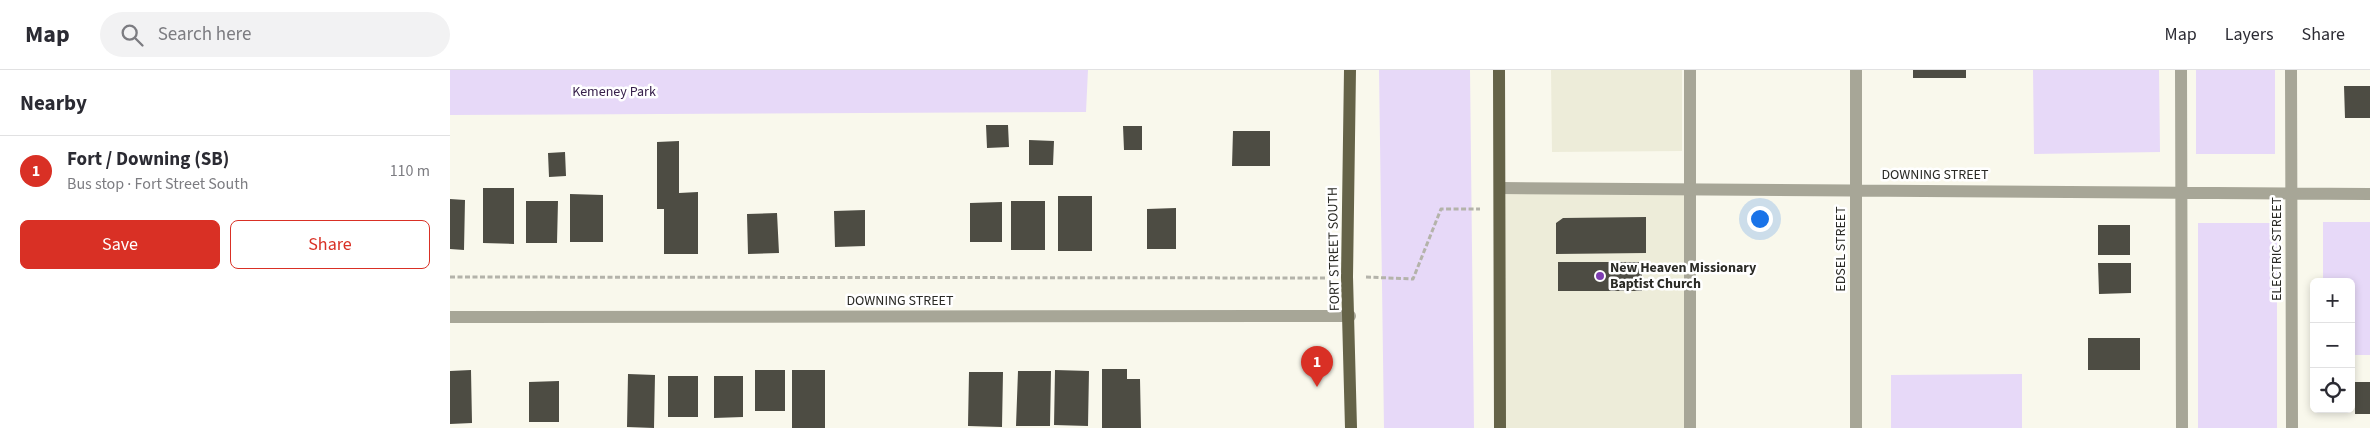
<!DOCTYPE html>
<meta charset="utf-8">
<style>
body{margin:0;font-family:"Source Sans 3",sans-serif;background:#f2f2f3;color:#2b2b33}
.controls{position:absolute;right:15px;bottom:15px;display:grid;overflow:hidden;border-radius:8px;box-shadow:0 2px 8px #0003}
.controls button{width:45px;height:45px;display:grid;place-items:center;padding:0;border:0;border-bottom:1px solid #e1e1e2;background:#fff;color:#2b2b33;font:25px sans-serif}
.you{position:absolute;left:1309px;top:148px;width:18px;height:18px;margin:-12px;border:4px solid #fff;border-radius:50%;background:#1a73e8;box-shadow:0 0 0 8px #1a73e833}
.badge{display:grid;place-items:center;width:32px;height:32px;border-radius:50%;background:#d93025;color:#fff;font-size:16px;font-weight:700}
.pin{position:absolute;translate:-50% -41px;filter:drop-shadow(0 1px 2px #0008)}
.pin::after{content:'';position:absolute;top:26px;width:18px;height:15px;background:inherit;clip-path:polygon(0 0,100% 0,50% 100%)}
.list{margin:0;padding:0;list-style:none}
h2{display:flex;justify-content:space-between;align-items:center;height:65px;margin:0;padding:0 20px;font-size:21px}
h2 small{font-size:16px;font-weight:400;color:#7c7c81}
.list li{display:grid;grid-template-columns:32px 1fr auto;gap:15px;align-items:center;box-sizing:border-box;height:70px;padding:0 20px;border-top:1px solid #e1e1e2}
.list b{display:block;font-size:19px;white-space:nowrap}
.list p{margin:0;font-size:16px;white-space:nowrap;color:#7c7c81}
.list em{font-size:16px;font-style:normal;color:#7c7c81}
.actions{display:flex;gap:10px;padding:15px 20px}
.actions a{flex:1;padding:11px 0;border:1px solid #d93025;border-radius:8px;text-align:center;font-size:18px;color:#d93025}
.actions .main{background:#d93025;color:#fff}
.icon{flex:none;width:28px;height:28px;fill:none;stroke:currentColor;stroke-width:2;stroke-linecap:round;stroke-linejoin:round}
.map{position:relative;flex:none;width:1920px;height:358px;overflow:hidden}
header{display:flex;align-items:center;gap:30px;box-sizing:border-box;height:70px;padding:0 25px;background:#fff;border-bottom:1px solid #e1e1e2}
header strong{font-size:24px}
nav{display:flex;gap:28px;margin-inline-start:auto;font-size:18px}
.search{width:350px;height:45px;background:#f2f2f3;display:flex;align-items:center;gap:12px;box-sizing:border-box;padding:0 18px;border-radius:28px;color:#7c7c81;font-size:19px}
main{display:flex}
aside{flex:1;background:#fff}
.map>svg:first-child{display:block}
</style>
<header>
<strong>Map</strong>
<div class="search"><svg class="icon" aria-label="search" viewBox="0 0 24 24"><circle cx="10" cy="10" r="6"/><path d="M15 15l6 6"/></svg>Search here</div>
<nav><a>Map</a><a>Layers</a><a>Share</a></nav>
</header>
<main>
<aside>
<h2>Nearby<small></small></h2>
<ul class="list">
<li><span class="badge">1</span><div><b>Fort / Downing (SB)</b><p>Bus stop · Fort Street South</p></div><em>110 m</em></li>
</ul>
<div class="actions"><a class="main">Save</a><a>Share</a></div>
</aside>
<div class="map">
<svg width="1920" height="358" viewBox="0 0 1920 358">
<rect width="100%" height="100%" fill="#f9f8ec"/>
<path fill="#edecd9" d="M1101 0H1232V81L1102 82Z
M1050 118 1240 119V358H1050Z"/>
<path fill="#e7d9f8" d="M0 0H638L636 42 0 45Z
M929 0H1020L1024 358H934Z
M1583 0H1709L1710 82 1584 84Z
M1746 0H1825V84H1746Z
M1873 152H1920V285H1901V212H1873Z
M1748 153H1827V358H1748Z
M1572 304V358H1441V305Z"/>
<path fill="#4d4c43" d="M1463 0H1516V8H1463Z
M1894 16H1920V48H1895Z
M536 55H558L559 77 537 78Z
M673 56H692V80H674Z
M783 61H820V96H782Z
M579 70 604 71 603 95H579Z
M229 71V123L248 122V184H214V139H207V72Z
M115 82 116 106 99 107 98 83Z
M33 118H64V174L33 173Z
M120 124 153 125V172H120Z
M608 126H642V181H608Z
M0 129 15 130 14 180 0 179Z
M76 131H108L107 173H76Z
M561 131H595V180H561Z
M552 132V172H520V133Z
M726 138V179H697V139Z
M415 140V176L385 177 384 141Z
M327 143 329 183 298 184 297 144Z
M1196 147V183L1106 184V153L1113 148Z
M1648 155H1680V185H1648Z
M1108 192H1192V221H1108Z
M1648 193H1681V223L1649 224Z
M1638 268H1690V300H1638Z
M652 299H677V309H690L691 358H652Z
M21 300 22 353 0 354V301Z
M305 300H335V341H305Z
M342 300H375V358H342Z
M605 300 639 301 638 356 604 355Z
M568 301H601L600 356H566Z
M519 302H553L552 357 518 356Z
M178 304 205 305 204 358 177 357Z
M218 306H248V347H218Z
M264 306H293V347L264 348Z
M109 311V352H79V312Z
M1905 312H1920V344H1905Z"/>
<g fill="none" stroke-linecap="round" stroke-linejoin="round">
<path stroke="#b4b3aa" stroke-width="3" stroke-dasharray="5 2.5" stroke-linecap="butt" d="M0 207 877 208
M916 207 963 209 991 139H1030"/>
<path stroke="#a7a697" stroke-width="12" d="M1240 0V358"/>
<path stroke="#a7a697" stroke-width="12" d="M1406 0V358
M1731 0 1732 358
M1841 0 1842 358
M1050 118 1920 124
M0 247 900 246"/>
<path stroke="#656348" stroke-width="12" d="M900 0 897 207 901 358
M1049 0 1050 358"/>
</g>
<circle fill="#7d3db1" stroke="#fff" stroke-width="2" cx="1150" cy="206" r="5"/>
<g text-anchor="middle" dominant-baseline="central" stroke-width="5" stroke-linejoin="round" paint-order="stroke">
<g font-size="14" fill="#37204b" stroke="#fff">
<text x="164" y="22">Kemeney Park</text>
</g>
<g font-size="14" fill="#2a2a25" stroke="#fff">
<text x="1485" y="105">DOWNING STREET</text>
<text transform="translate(884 179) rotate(-91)">FORT STREET SOUTH</text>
<text transform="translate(1391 179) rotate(-90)">EDSEL STREET</text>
<text transform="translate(1827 179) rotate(-90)">ELECTRIC STREET</text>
<text x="450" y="231">DOWNING STREET</text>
</g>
<g font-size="14" font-weight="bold" fill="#2a2a25" stroke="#fff" text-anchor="start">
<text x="1160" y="198">New Heaven Missionary<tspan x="1160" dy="16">Baptist Church</tspan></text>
</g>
</g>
</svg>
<div class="controls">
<button>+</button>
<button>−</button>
<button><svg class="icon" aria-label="locate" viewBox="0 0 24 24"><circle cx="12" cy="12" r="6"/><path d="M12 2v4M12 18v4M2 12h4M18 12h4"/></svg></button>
</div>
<div class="you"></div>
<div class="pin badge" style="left:867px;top:317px">1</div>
</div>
</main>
